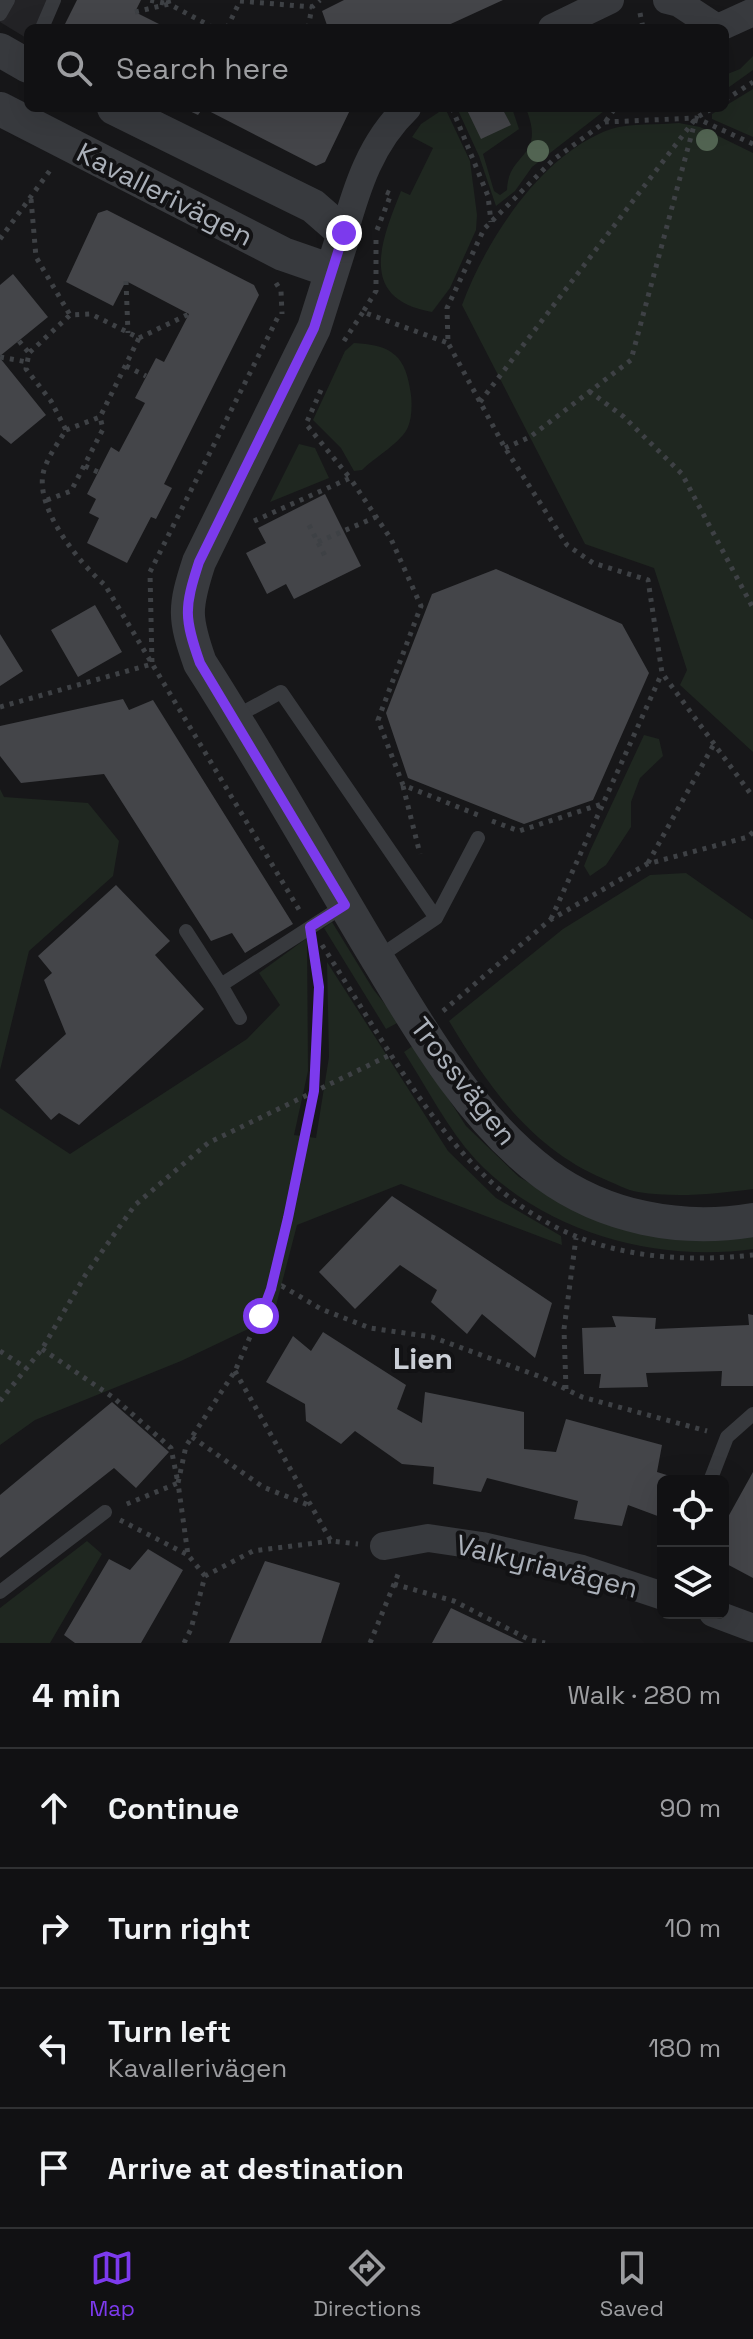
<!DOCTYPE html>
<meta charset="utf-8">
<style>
body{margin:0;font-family:"Space Grotesk",sans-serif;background:#1a1a1c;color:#f1f3f6}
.controls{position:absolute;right:24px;bottom:24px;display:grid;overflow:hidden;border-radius:12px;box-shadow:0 8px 32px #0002}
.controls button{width:72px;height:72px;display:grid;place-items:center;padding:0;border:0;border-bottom:2px solid #303133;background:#111113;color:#f1f3f6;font:40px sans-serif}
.stop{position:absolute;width:24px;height:24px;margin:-18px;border:6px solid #7c3aed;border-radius:50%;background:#fff}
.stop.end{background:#7c3aed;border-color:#fff;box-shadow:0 2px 8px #0008}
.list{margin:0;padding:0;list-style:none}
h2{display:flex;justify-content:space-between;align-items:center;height:104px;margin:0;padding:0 32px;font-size:34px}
h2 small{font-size:26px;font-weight:400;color:#9c9da0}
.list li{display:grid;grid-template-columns:52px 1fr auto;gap:24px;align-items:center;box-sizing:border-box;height:120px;padding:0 32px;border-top:2px solid #303133}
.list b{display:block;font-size:30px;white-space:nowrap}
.list p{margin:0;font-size:26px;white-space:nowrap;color:#9c9da0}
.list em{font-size:26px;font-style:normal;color:#9c9da0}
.icon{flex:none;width:44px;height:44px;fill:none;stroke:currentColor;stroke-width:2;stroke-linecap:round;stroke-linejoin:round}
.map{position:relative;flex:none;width:753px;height:1643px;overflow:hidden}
.search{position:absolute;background:#111113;box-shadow:0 8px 32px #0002;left:24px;right:24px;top:24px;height:88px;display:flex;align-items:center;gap:20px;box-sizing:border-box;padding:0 28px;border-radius:12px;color:#9c9da0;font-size:30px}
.sheet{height:584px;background:#111113}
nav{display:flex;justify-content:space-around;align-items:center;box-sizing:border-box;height:112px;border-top:2px solid #303133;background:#111113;font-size:22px;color:#9c9da0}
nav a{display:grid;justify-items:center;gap:4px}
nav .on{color:#7c3aed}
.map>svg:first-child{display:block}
</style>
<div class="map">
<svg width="753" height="1643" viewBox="0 0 753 1643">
<rect width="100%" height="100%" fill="#171719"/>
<path fill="#232326" d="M0 0H54L41 28H28V39L0 22Z"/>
<path fill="#1f2720" d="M753 56V70L725 90V75L740 69Z
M753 89V137L712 119V114Z
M445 108 470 161 477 215 476 230 450 288 432 312C357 299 381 241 401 191L410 195 433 148 412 137 421 124Z
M457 108 510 124 502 108H512L519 129 483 154 494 191 500 195 507 190C508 152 545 159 527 111L608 108 532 167 515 191 496 206 479 156Z
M679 123 700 127 753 153V752L680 685 687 670 654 568 585 544 462 305C486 240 542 153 611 129 630 123 658 125 679 123Z
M354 343C393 345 406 356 411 395 412 404 412 418 408 427 402 442 374 458 362 470L354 471 341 448 313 420 345 351Z
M299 444 315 448 329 478 270 502Z
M644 735 659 739 663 756 640 778 631 802V827L606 865 590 876 584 866 590 851Z
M0 789 4 797 88 803 119 841 113 876 29 951 0 1070Z
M686 873 753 920V1189C714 1194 677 1198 638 1192 626 1190 614 1183 604 1179 531 1148 488 1086 449 1021L563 929 650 875Z
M332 922 373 989 399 1022 386 1029 324 928Z
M307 938 308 1071 294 1135 316 1138 329 1057 327 962 448 1151 496 1198 561 1236 562 1245 401 1184 297 1225 273 1317 181 1361 35 1420 0 1445V1108L70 1154 247 1039 280 1005 259 973Z
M414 1045 466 1126 519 1177 583 1213 753 1234V1249C657 1263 544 1232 476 1160 447 1128 427 1088 404 1052Z
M87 1541 102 1554 50 1643H0V1608Z"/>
<path fill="#444549" d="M77 0H141L135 12 167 28H63Z
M344 0H503L442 28H328L322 11Z
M183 108H203L198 115Z
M203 108H351L325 162 316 166Z
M466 108H502L511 125 481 139Z
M107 210 254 285 259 295 164 484 172 488 156 519 151 517 127 563 87 543 99 518 89 513 96 499 87 494 111 447 119 452 145 403 135 398 156 358 164 362 189 314 126 281 113 306 66 282 98 213Z
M13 274 48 317 0 356V285Z
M0 358 46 415 11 444 0 435Z
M325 494 361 566 294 599 286 584 267 594 246 553 266 543 258 528Z
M496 569 622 624 649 673 593 800 524 824 408 778 386 713 432 594Z
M95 605 122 652 78 677 51 630Z
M0 634 23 671 0 686Z
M123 699 129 710 153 700 293 924 245 953 232 933 211 941 104 774 21 783 0 756V726Z
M116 885 170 941 155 955 204 1009 79 1125 59 1113 51 1120 15 1080 66 1034 44 980 52 973 38 956Z
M392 1196 552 1303 535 1358 482 1314 467 1334 431 1302 437 1290 400 1265 355 1309 319 1272Z
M748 1314 753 1315V1386H721L722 1371 646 1373 648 1387 599 1388 601 1374H584L582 1328 616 1327 612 1316 656 1318 655 1329 749 1325Z
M323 1332 406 1385 397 1409 422 1423 425 1392 524 1412V1449L556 1452 566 1419 662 1445 657 1472 686 1481H663V1518L628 1505 622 1526 574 1519 578 1501 487 1478 481 1492 433 1484 434 1467 402 1464 355 1431 341 1444 306 1421 305 1404 266 1382 293 1336 311 1351Z
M112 1402 169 1452 136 1488 114 1468 0 1558V1495Z
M753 1472V1578L723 1562V1526Z
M148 1549 183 1570 141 1643H75L64 1635 109 1559 130 1570Z
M265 1561 340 1583 321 1643H229Z
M451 1608 524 1643H432Z"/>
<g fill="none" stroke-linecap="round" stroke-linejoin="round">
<path stroke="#3e4145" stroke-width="5" stroke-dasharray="4 6" stroke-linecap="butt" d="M168 0 169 4 214 28
M240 1 312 7
M135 12 169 4 149 0
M640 13 643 28
M227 28 240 1
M308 28 312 7 320 0
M725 100 753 82
M452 108 488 196 491 222
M606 121 615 108
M753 144 696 118 605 122 553 160 484 229 447 308 448 343 505 448 567 545 593 563 648 580 662 673 753 797
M31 199 36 257 70 315
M377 230 391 194 384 191
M0 239 51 169
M376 240V291L363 312 448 343
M126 281 128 333
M276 283 281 291 282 314
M139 338 189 314
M19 341 29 353
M344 341 363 312
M0 357 27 362
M126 366 146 376
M321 390 306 424 350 478
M589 391 624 417 682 474 753 608
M480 402 696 118 713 108
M66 430 100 417 139 338 91 314 70 315 29 353 26 369 51 401 66 430C58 443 46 459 43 474 36 510 80 564 105 585L301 913
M505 448 530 437 631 360 696 118
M85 466 98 472
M47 500 71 491 103 429 100 417
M254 521 350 478 391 539 421 606 378 720 403 785 483 817
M309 525 326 558
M318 542 376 517
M0 707 152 664 150 572 280 313
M403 786 420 854
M492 821 519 831 602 804
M648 863 714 744
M551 919 662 673
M322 945C439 1127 502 1282 753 1255
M443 1011 550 920 647 864 748 837 753 832
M272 1289 282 1286 321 1309 370 1328 432 1337 541 1377 582 1397 707 1431
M42 1349 114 1398 171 1448 178 1483 122 1506
M0 1351 26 1368
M235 1371 331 1541 358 1544
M566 1389 564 1329 576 1238
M0 1401 42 1349 86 1274 135 1205 208 1143 392 1054
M192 1437 263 1487 311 1506
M120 1520 188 1555
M205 1576 188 1555 178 1483 186 1446 235 1371 271 1289 314 1091 319 987 313 948
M394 1584 454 1601 530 1640 545 1643
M184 1643 191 1629 205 1576 253 1551 331 1541
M370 1643 399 1572"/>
<path stroke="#383a3e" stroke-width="14" d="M0 14 8 0
M42 28 54 0
M235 717 281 692 436 918
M186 931 221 985
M377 958 436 918 478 838
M240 1018 221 985 345 905
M710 1481 727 1437 753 1414
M0 1592 105 1512"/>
<path stroke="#383a3e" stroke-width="28" d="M667 0 679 3 717 28
M552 28 610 0
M718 28 753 12
M344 233C357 187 371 142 407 108
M384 1546 428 1538 482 1546 582 1569 663 1596
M713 1613 753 1628"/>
<path stroke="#383a3e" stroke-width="34" d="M0 50 28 66
M114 108 313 206 344 233 314 328 199 562C184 608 184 618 200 663 259 755 313 851 369 945 418 1026 468 1116 545 1174 605 1218 681 1232 753 1220
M0 109 283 254 332 271"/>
</g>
<g fill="#526452">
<circle cx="707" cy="140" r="11"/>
<circle cx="538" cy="151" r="11"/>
</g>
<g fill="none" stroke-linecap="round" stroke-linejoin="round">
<path stroke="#7c3aed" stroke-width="10" d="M261 1316 271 1289 288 1218 314 1091 319 987 310 927 345 905 200 663C184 618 184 608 199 562L314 328 344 233"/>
</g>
<g text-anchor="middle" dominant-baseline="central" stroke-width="8" stroke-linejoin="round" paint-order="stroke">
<g font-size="28" fill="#aab0b9" stroke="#121214">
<text transform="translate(165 194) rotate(27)">Kavallerivägen</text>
<text transform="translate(464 1081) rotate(52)">Trossvägen</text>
<text transform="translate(547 1566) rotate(14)">Valkyriavägen</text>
</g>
<g font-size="30" font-weight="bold" fill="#caced5" stroke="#121214">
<text x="423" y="1358">Lien</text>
</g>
</g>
</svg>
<div class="controls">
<button><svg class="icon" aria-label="locate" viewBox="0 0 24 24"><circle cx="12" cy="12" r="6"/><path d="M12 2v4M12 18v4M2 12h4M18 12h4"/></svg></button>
<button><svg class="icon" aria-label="layers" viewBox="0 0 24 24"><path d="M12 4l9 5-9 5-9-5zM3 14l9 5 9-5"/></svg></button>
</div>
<div class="stop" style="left:261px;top:1316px"></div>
<div class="stop end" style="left:344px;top:233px"></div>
<div class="search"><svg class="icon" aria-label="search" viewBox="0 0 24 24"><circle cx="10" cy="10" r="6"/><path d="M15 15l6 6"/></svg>Search here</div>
</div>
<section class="sheet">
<h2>4 min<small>Walk · 280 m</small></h2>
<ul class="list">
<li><svg class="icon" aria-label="ahead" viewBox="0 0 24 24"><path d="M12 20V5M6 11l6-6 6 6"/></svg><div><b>Continue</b></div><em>90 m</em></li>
<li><svg class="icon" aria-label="right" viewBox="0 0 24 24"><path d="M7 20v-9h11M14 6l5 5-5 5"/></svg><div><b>Turn right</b></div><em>10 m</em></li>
<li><svg class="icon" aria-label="left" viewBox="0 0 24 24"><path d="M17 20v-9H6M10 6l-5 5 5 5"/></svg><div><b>Turn left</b><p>Kavallerivägen</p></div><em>180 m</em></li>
<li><svg class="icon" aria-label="arrive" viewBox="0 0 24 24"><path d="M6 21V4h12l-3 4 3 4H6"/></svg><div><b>Arrive at destination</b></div></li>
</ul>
</section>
<nav>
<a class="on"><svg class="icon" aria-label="map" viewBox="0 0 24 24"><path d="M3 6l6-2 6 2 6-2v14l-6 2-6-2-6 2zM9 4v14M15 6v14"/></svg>Map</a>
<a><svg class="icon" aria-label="directions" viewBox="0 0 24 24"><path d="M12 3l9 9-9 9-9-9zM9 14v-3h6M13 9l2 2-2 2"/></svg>Directions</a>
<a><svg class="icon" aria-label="saved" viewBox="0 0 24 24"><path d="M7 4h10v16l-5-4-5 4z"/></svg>Saved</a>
</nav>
